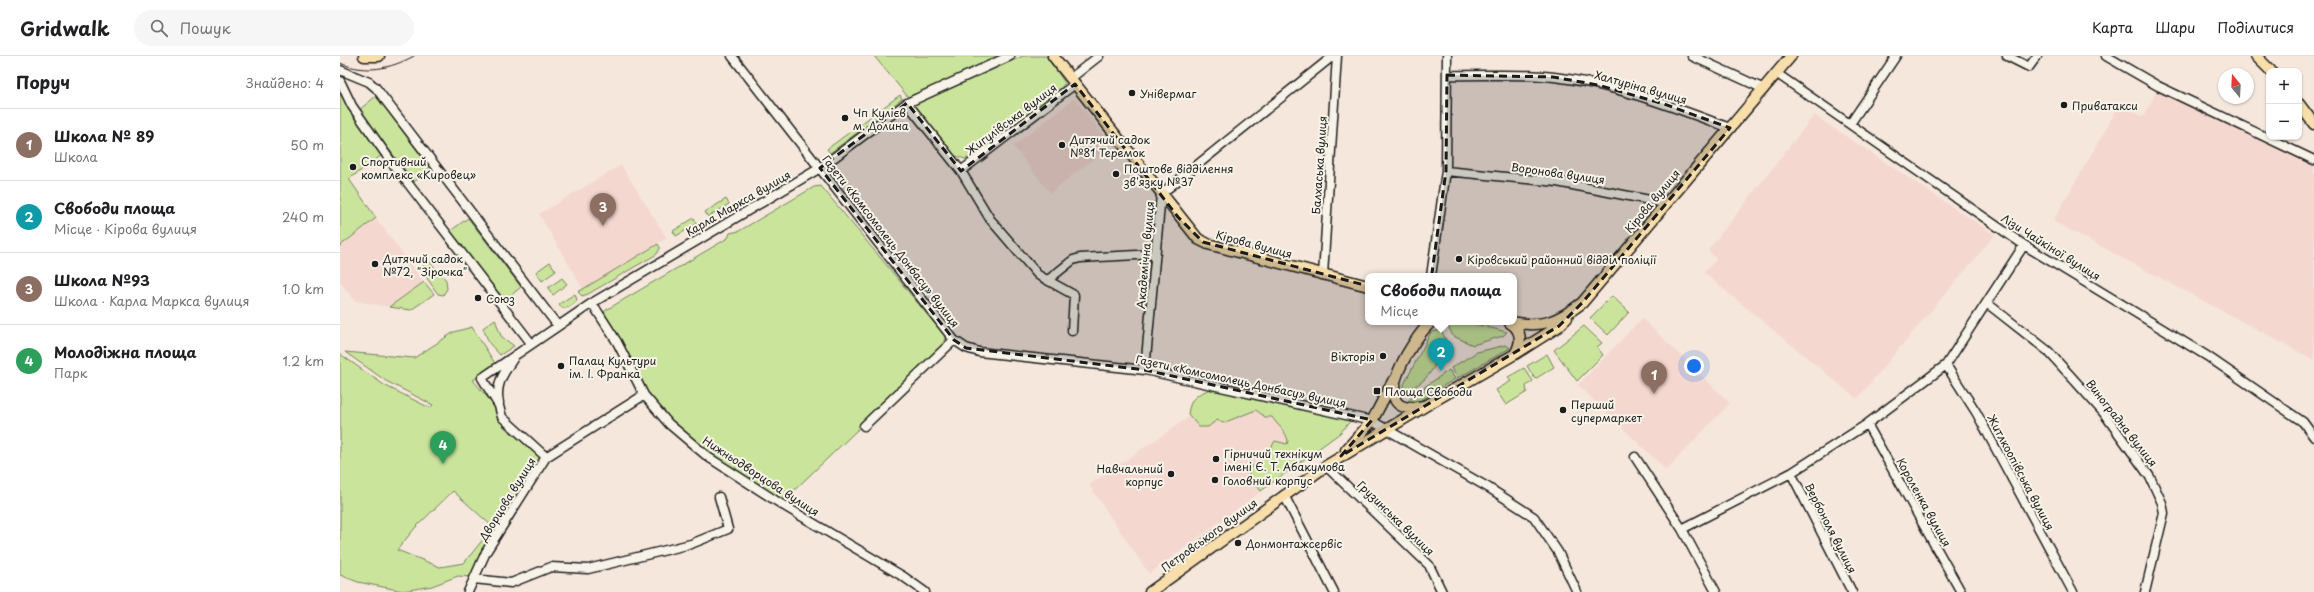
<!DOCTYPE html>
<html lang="uk">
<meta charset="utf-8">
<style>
body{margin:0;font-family:"Playpen Sans",sans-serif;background:#f6f6f6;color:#202124}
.controls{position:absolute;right:12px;top:12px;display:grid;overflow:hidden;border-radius:8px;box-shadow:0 1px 3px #0004}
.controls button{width:36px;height:36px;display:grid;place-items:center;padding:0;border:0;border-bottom:1px solid #e0e0e0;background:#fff;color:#202124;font:20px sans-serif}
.compass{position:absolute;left:1878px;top:12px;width:36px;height:36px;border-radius:50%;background:#fff;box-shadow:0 1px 3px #0004;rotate:342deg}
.you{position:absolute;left:1354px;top:310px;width:14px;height:14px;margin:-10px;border:3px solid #fff;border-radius:50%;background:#1a73e8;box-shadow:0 0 0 6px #1a73e833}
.badge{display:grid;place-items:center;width:26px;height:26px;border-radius:50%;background:#0b8043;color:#fff;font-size:13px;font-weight:700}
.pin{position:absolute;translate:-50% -33px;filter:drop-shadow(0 1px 2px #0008)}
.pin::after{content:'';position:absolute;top:21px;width:14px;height:12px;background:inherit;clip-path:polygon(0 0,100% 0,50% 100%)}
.popup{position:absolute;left:1025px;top:217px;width:152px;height:52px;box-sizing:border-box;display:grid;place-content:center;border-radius:8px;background:#fff;filter:drop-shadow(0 1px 3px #0005);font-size:13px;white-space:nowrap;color:#757577}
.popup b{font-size:15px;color:#202124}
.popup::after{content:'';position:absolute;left:50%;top:100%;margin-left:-8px;border:8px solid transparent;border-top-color:#fff}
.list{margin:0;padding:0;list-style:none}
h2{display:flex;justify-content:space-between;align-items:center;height:52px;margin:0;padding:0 16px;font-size:17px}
h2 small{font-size:13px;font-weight:400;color:#757577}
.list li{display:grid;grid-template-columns:26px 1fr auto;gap:12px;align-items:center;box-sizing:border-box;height:72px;padding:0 16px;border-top:1px solid #e0e0e0}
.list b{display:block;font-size:15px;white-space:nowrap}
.list p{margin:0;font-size:13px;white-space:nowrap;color:#757577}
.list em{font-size:13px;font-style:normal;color:#757577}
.icon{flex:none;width:22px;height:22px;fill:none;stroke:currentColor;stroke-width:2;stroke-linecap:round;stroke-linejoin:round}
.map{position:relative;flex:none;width:1974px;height:536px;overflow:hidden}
header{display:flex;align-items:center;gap:24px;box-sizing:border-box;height:56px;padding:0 20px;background:#fff;border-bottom:1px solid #e0e0e0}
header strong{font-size:19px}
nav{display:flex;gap:22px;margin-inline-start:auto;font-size:14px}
.search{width:280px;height:36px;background:#f6f6f6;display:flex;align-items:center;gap:10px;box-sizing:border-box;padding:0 14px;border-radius:22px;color:#757577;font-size:15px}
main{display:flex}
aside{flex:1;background:#fff}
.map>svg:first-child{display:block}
</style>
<header>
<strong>Gridwalk</strong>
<div class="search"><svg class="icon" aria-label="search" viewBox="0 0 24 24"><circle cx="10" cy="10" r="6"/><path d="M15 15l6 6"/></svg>Пошук</div>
<nav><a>Карта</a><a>Шари</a><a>Поділитися</a></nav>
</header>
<main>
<aside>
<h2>Поруч<small>Знайдено: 4</small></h2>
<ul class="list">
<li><span class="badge" style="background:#8d6e63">1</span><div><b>Школа № 89</b><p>Школа</p></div><em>50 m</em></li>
<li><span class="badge" style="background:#0f9aa8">2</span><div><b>Свободи площа</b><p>Місце · Кірова вулиця</p></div><em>240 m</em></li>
<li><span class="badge" style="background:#8d6e63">3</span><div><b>Школа №93</b><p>Школа · Карла Маркса вулиця</p></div><em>1.0 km</em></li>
<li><span class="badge" style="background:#2e9e5b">4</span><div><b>Молодіжна площа</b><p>Парк</p></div><em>1.2 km</em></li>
</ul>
</aside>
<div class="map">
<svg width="1974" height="536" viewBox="0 0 1974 536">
<rect width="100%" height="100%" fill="#f6e7dd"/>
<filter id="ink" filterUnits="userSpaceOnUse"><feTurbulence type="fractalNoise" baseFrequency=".025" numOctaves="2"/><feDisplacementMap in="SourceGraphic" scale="8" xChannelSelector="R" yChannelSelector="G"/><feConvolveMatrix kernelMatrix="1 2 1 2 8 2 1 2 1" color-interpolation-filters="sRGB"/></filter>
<g filter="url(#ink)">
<path fill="#f4d8d0" d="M1817 34 1974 107V304L1713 165 1780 48 1803 61Z
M735 42 771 89 710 137 673 90Z
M1474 59 1655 179 1517 343 1364 217 1376 203 1368 194Z
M281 109 327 182 243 233 199 158Z
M36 162 84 226 49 251 15 245 0 226V190Z
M1302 262 1390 347 1326 414 1238 329Z
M887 335 1000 377 809 518 749 429Z"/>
<path fill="#cae59b" stroke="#73805c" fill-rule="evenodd" d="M534 0H662L568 41Z
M683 0H706L725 27 720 33 635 100 625 103 613 99 574 49Z
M0 35 9 52 42 99 9 123 36 162 0 190Z
M560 39 562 43 490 97 487 93Z
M36 40 91 113 74 126 19 54Z
M481 130 605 280 603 292 446 442H439L366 394 327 360 300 326 280 282 264 256 266 254 388 182 390 177 399 175 474 131Z
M386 143 389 148 368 161 365 156Z
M128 162 181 231 163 246 109 176Z
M354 162 357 168 336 180 333 175Z
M318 188 320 192 317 198 248 238 242 240 238 236Z
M89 205 106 224 107 233 103 239 98 238 82 215 84 208Z
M210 206 216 215 202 225 196 216Z
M222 222 227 228 213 239 208 232Z
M84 226 94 238 71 254 49 251Z
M235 238 237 244C234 249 228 253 222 252L219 248Z
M1272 240 1289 256 1268 279 1250 262Z
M155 263 161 280 174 290 160 299 149 287 143 272Z
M1114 266H1127L1167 276 1163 280 1133 289 1113 280 1108 270Z
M1244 270 1262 287 1257 291 1263 299 1237 325 1214 294Z
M132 271 156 309 133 324 156 352 164 371 203 402 132 521 118 520 92 530 63 535 18 526 0 519V298L44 329 90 352 93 349 46 325 5 296 74 302 114 276ZM113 435 153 471 124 507 100 511 57 494 75 472Z
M1101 274 1106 284C1096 307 1089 331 1061 334L1091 276Z
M1166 289 1170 292 1118 322 1111 312 1137 296Z
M1207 298 1214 311 1195 323 1187 310Z
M1184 312 1193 325 1186 330 1187 336 1166 349 1156 334 1171 325 1168 321Z
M1109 314 1115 323 1098 333 1083 332Z
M871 333 887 335 1013 362 1000 377 921 435 909 419 908 414 928 397 935 385 947 388 948 385C946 375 938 370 932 361H925L916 354 883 367 877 364 868 371H859L848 358C850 342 857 338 871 333Z
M1080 335 1095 336 1080 345H1068Z
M876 472 877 479 859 493 853 492 852 490Z"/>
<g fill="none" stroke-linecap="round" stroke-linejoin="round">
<g stroke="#1c1c1c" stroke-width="11">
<path id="minor" d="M392 0 614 284 626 292 639 296 805 314 1032 365 1149 432 1194 461 1218 496 1237 536
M1352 0 1424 33
M1667 0 1689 11 1697 0
M1766 0 1818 30 1974 104
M0 14 29 26 36 32 218 270
M1436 17 1684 189 1867 300 1963 366 1974 381
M1107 19C1142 20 1179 17 1214 21 1275 28 1333 51 1390 72
M731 22 759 0
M0 25 12 50 50 104 191 287
M567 47 621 115 650 163 698 219 734 239 732 275
M1510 68 1556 0
M621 115 735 28
M1106 115 1217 126 1325 147
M983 219 997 0
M1091 220 1106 115 1107 0
M708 224 733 204 740 202 816 198
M252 247 277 286 304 339 329 368 368 401 441 448 564 521 585 536
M1648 248 1708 295 1763 356 1810 421 1822 447 1824 457 1805 536
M1606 309 1636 356 1733 536
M805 314 821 138 993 0
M159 347C155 329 163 318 173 303
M1527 368 1621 536
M524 370 614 284
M206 401 162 361 159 350 142 322 252 247 480 112 567 47 670 0
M1295 401 1342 473 1376 536
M986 410 1089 509 1102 536
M1451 417 1512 536
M944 439 994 536
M1342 473 1451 417 1527 368 1606 309 1684 189
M134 523 171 527 211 511 248 513 351 488 388 473 379 441
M128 536 146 496 206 401 304 339"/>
</g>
<g stroke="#1c1c1c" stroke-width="13">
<path id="major" d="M24 0H39
M713 0 858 183 868 188 1028 230
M1916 0 1931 15
M1959 48 1974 68
M1091 266C1070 285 1021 367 1087 349L1175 298C1182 286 1182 274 1170 267
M1171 266C1202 272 1217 266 1242 247L1451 0
M1175 298 1219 270 1227 262
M1006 394 1032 365 1053 325
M810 536 986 410 1087 349"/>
</g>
<use href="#minor" stroke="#f7f3e8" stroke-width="8"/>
<use href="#major" stroke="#f8deab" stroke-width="10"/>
<path stroke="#1c1c1c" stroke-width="1" d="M0 7C26 18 50 13 74 0"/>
</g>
</g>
<path fill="#1c1c1c" fill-opacity="0.2" stroke="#1c1c1c" stroke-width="3" stroke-dasharray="8 5" stroke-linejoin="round" d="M1107 19 1213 21 1258 29 1324 48 1390 72 1242 247 1219 270 1001 400 1032 364 805 314 626 292 614 284 480 112 567 47 621 115 735 28 838 161 863 186 1088 246 1106 115Z"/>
<g fill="#1c1c1c" stroke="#f7f3e8" stroke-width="1.5">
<circle cx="792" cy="37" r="4"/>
<circle cx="1724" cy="49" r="4"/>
<circle cx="505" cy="62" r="4"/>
<circle cx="722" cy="89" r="4"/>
<circle cx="13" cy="111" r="4"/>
<circle cx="776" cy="118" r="4"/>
<circle cx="1119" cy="203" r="4"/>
<circle cx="35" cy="208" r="4"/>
<circle cx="138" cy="242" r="4"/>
<circle cx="1043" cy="300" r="4"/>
<circle cx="221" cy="310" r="4"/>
<rect x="1033" y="331" width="8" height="8" rx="2"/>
<circle cx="1223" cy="354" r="4"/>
<circle cx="876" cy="403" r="4"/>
<circle cx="831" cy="418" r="4"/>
<circle cx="875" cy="424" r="4"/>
<circle cx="898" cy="487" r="4"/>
</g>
<g text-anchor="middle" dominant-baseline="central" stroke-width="4" stroke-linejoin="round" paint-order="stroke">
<g font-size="11" fill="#1c1c1c" stroke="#f7f3e8">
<text transform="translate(1301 31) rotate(16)">Халтуріна вулиця</text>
<text transform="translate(671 63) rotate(-37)">Жигулівська вулиця</text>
<text transform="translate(979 109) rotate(-86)">Балхаська вулиця</text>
<text transform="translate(1218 117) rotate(8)">Воронова вулиця</text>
<text transform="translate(1312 145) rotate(-50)">Кірова вулиця</text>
<text transform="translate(398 147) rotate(-30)">Карла Маркса вулиця</text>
<text transform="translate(551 185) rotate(52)">Газети «Комсомолець Донбасу» вулиця</text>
<text transform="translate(914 188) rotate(15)">Кірова вулиця</text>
<text transform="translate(1711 191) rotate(32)">Лізи Чайкіної вулиця</text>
<text transform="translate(805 199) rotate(-85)">Академічна вулиця</text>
<text transform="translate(901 325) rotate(12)">Газети «Комсомолець Донбасу» вулиця</text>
<text transform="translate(1782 367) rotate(52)">Виноградна вулиця</text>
<text transform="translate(1681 416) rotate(62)">Житлкоопівська вулиця</text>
<text transform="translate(421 420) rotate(33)">Нижньодворцова вулиця</text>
<text transform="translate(167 443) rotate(-58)">Дворцова вулиця</text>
<text transform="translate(1584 446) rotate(61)">Короленка вулиця</text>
<text transform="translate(1056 462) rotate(44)">Грузинська вулиця</text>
<text transform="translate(1491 472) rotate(63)">Вербоноля вулиця</text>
<text transform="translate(869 479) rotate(-36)">Петровського вулиця</text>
</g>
<g font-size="11" fill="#1c1c1c" stroke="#f7f3e8" text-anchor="start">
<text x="800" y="37">Універмаг</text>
<text x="1732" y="49">Приватакси</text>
<text x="513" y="56">Чп Кулієв<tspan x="513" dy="13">м. Долина</tspan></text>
<text x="730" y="83">Дитячий садок<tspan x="730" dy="13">№81 Теремок</tspan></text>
<text x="21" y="105">Cпортивний<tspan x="21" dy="13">комплекс «Кировец»</tspan></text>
<text x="784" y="112">Поштове відділення<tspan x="784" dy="13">зв'язку №37</tspan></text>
<text x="43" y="202">Дитячий садок<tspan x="43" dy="13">№72, "Зірочка"</tspan></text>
<text x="1127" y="203">Кіровський районний відділ поліції</text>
<text x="146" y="242">Союз</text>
<text x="1035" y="300" text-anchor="end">Вікторія</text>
<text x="229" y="304">Палац Культури<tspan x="229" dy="13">ім. І. Франка</tspan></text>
<text x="1045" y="335">Площа Свободи</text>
<text x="1231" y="348">Перший<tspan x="1231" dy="13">супермаркет</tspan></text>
<text x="884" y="397">Гірничий технікум<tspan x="884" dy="13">імені Є. Т. Абакумова</tspan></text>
<text x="823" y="412" text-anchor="end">Навчальний<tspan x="823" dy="13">корпус</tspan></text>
<text x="883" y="424">Головний корпус</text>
<text x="906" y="487">Донмонтажсервіс</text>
</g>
</g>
</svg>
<div class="controls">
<button>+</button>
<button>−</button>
</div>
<svg class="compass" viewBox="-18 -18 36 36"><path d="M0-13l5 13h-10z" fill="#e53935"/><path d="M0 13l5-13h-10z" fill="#757577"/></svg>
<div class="you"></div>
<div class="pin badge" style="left:1314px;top:338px;background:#8d6e63">1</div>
<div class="pin badge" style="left:1101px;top:315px;background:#0f9aa8">2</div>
<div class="popup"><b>Свободи площа</b>Місце</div>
<div class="pin badge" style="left:263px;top:170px;background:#8d6e63">3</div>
<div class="pin badge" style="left:103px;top:408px;background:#2e9e5b">4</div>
</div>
</main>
